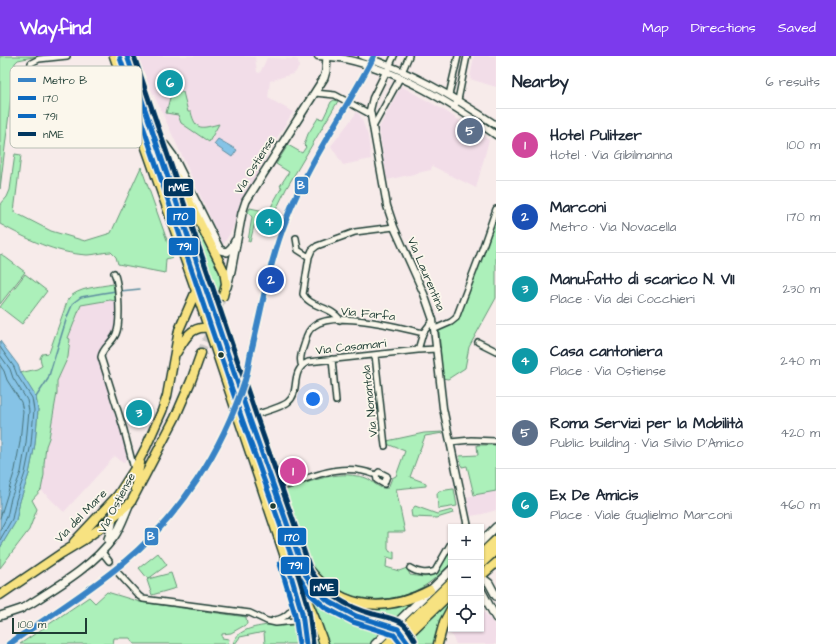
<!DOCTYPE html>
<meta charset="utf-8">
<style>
body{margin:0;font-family:"Architects Daughter",sans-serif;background:#f2f2f3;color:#1f2937}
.controls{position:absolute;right:12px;bottom:12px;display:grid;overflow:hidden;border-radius:0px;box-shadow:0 1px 3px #0004}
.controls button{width:36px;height:36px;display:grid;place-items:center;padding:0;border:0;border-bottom:1px solid #e0e1e3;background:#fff;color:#1f2937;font:20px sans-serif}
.scale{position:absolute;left:12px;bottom:10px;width:75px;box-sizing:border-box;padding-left:4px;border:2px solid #1f3d34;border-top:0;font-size:11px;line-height:14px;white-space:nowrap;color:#1f3d34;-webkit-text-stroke:3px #fbf7ec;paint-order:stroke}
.you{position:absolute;left:313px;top:343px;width:14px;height:14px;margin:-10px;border:3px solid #fff;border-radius:50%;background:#1a73e8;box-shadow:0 0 0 6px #1a73e833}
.badge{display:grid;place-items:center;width:26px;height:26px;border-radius:50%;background:#7c3aed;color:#fff;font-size:13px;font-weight:700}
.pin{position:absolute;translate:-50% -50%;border:2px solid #fff;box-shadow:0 1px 4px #0006}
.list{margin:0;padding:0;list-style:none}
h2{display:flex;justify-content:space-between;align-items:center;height:52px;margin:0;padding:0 16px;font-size:17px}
h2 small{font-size:13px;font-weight:400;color:#747a83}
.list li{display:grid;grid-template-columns:26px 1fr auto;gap:12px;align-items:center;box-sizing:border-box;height:72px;padding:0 16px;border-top:1px solid #e0e1e3}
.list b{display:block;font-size:15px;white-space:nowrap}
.list p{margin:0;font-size:13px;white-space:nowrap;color:#747a83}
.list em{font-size:13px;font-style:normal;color:#747a83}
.icon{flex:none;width:22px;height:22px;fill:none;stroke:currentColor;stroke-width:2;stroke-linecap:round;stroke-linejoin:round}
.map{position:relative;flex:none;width:496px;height:588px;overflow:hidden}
header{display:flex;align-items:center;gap:24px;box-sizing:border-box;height:56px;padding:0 20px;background:#7c3aed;color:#fff}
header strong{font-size:19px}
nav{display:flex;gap:22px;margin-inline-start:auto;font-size:14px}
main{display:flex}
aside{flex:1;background:#fff}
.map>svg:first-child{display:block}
</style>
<header>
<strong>Wayfind</strong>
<nav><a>Map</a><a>Directions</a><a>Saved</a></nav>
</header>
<main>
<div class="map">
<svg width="496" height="588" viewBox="0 0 496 588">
<rect width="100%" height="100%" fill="#f7ebea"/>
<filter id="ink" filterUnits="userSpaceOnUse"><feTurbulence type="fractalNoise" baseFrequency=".025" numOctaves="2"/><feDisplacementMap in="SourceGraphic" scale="8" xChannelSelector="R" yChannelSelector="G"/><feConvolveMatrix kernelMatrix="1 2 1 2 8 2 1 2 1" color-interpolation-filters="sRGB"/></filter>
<g filter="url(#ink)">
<path fill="#f2dde8" d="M136 0H240L255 1 257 16 260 17 267 2 295 3 298 4 299 11 295 17 270 25 268 42 293 56 267 98 266 103 240 147 233 172 223 189Z
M474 0H496V31L470 23Z
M401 30 442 53 489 84 476 132 432 110 431 114 387 124 379 72Z
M357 56 360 59 368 80 371 103 343 109 331 90Z
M110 244 116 245 115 274 100 295V305L113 354 123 381 127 402 123 407 115 400 64 456 41 434 44 419V408L46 390 49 382 57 337V325L68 301V282L80 249Z
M496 435V454L483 458 471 460 467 441Z
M481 552 494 568 496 573V588H456L449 574 451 569V573H481Z"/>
<path fill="#acf0ba" stroke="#669677" d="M0 0H38L18 4 15 7 0 133Z
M183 36 188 56H191C196 76 202 72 219 68L209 86 181 67 178 59 166 57 171 38Z
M334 44 338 45 286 133 274 158H270L268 160 262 159 258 167 254 170 250 186 248 185 252 161 248 156 250 152 269 156 273 147 282 131 280 130 289 116 276 108 288 89 302 97 306 91 304 89 308 78 318 62 323 63 331 46Z
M15 98 21 99 14 156 51 175 85 185 111 177 141 111 173 201 166 203 165 217 118 208 116 201 111 196C103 196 95 199 87 199 55 197 27 183 0 168V149L7 141 10 134Z
M184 144 220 212 223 227 217 238Z
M496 163V242L469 291 465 312 448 323 442 322 439 273 457 263Z
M1 198 25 216 0 248V199Z
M25 218 47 235 22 268 0 251Z
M113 228 116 245 110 244 81 249 68 282 70 283 68 301 57 325V337L49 382 46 390 44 408V419L41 434 32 444 37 453 29 474 0 512V492L16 465 20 445 29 418 35 388 38 354 36 341 20 317 37 313 42 310 40 302 42 298 49 297 68 243C78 231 99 231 113 228Z
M443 376V377L425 380 410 421 426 427V430L396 433 405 476H388V493L390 496 394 495V503L387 501 386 511 399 515 407 512 410 519C418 520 427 523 433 518L451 496V507C442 516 432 526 421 532 382 553 335 545 311 507 298 486 292 458 284 435 307 427 333 415 357 420 360 420 363 421 366 422 374 425 378 434 388 432L392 422 396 420 405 395 387 388V385L424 377Z
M477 389H496V435L474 439 467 410 462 411 459 400 478 399Z
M453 433H454L457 450 438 453 437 437 439 435Z
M415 450 437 458 452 454 453 457 437 462 412 461 411 455Z
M288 491C293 500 295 510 301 519 320 552 352 566 387 575L373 588H327Z
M158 497 167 509 148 523 171 517 176 532 152 539 147 524 148 523 139 512Z
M451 518V522L382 588H378Z
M315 524 347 545 412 547 393 568C364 558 334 550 314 525Z
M107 536 140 546 246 561 247 568 231 577 222 578V582L229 583 228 588H134L130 582H114L113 588H20L89 541 95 547Z
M451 543V546L440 566 434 588H415L411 581Z
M305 546 322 588H311L310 572Z
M268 569H299L301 588H265L264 576 240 581 235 588H233C237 573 255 571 268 569Z"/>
<path fill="#86c3e6" stroke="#5d8d9f" d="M218 83 237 94 232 101 216 90 214 88Z
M0 285 18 309 21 317 36 341 38 354 35 388 29 418 20 445 16 465 0 492Z"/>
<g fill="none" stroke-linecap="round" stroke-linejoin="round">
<path stroke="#48737b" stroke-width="1" d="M0 291 14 311 17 319 32 342 34 354 31 388 25 417 16 444 12 463 0 484
M0 299 10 313 13 322 27 344 29 355 26 387 21 416 11 442 7 461 0 474
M0 309 4 315 7 324 21 346 23 355 20 386 15 414 0 462"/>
<path stroke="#5d8d9f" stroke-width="1.5" d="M120 235 140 233
M36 341 48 323 67 261 73 247 81 241 103 237 116 235"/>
<path stroke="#ccc8c6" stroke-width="5" stroke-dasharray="5 2.5" stroke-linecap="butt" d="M109 505 119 518"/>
<path stroke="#ccc8c6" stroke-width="8" stroke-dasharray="8 4" stroke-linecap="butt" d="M201 297 223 240"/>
<g stroke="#1f3d34" stroke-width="8">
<path id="minor" d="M67 0 39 3 31 7 22 75 23 78C44 83 74 86 94 79 111 73 128 62 145 54
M388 13 394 0
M403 14 409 0
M315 37 335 39 370 58
M449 39 458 0
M454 51 458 44 467 0
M373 71 400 22
M296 182 298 194 309 201
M114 217C119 227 121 267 116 278 112 287 102 292 101 301L124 374 134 413
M340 264C333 251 309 251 303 238L309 201 312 194 317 190 355 176 394 171
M435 273 451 266 456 262 481 196 496 153
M478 286 496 295
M418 294 423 277
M375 299 385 390
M332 303 336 345
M302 310C298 303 303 293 305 286 306 280 308 274 314 270 334 254 399 271 423 277L433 264
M249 361C259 357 281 352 288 346 301 336 289 315 308 306L418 294 437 293
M450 386 471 384 496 385
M379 416 387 420 384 428 377 424 376 419Z
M262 430 268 434H273C309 423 339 404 376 419
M268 450 274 446 281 450
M102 496 109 505
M410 512C417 517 427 518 435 515L451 487
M119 518 139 540 143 543 250 557 267 565 276 567 303 564
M274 564C286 563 294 553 297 542"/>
</g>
<g stroke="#1f3d34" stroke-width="9">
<path id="tertiary" d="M318 0C327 1 336 1 345 3 400 15 451 47 496 79
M362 0C410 15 454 41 496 69
M386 16 373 42 370 54 387 150 394 171 424 238 433 264 443 352 468 471"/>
</g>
<g stroke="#1f3d34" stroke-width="10">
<path id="secondary" d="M156 87 165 89 173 100 220 194 227 196 232 191 235 185
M227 231 231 215 242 157 246 145 324 22 326 15 327 0
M108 483C114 469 112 453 118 439
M481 486 496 471
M481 521 489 527 496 540
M481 534 496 562
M0 560 21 553 30 548C60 529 93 510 114 481 121 471 125 458 130 447
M375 588 451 514"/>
</g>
<g stroke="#1f3d34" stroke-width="11">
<path id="primary" d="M114 0 196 235 288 510 302 557 306 588
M127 0 249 361 305 518C321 551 357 561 389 570
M167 117 176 121 181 129 224 215 226 228 223 240
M177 296C184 284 191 270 207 272
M135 433 140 407
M74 486 118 439 134 414 146 391 162 355 167 340 179 274 196 235
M481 498 496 484
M303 505C335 552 380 560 430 534
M481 508 496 494
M296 518 315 563 324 588
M481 520 496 507
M0 539 62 497 85 483 103 470 131 446 175 362 191 325 201 297
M409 587V588
M387 588 451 526
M398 588 451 537
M438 588 444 566 451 553"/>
</g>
<use href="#minor" stroke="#fbf7ec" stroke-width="5"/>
<use href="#tertiary" stroke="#fbf7ec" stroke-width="6"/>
<use href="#secondary" stroke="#fbf7ec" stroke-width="7"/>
<use href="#primary" stroke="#f7e281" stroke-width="8"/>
<g stroke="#fbf7ec" stroke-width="8">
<path id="bus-1" d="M127 0 249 361 305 518 316 534 330 546 356 560 398 573 409 588
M287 506 302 557 306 588"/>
</g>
<g stroke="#fbf7ec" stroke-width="8">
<path id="bus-2" d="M120 2 242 363 299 521 310 538 326 552 353 566 394 579 401 588
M280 508 295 558 299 588"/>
</g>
<g stroke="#fbf7ec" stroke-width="8">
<path id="bus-3" d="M134 0 256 359 311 515C325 538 347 551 373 558 382 560 394 562 402 567 408 571 411 578 415 584
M294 504 309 555 313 588"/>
</g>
<use href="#bus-1" stroke="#0c69bf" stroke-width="5"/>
<use href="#bus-2" stroke="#0c69bf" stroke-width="5"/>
<use href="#bus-3" stroke="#00365f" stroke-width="5"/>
<g stroke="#fbf7ec" stroke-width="9">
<path id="metro-1" d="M9 588C47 561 87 537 123 507 180 460 222 395 245 324 248 315 249 305 251 296 262 252 269 207 286 164 308 106 346 55 374 0"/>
</g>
<use href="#metro-1" stroke="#3783c6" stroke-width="6"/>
</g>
</g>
<g fill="#1f3d34" stroke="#fbf7ec" stroke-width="1.5">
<circle cx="221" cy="299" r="3.5"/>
<circle cx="273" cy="450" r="3.5"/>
</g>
<g text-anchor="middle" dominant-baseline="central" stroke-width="3.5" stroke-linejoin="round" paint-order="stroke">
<g font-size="12" fill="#1f3d34" stroke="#fbf7ec">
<text transform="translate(255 109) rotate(-58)">Via Ostiense</text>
<text transform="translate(426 218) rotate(67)">Via Laurentina</text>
<text transform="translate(368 258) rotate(6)">Via Farfa</text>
<text transform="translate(351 291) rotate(-6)">Via Casamari</text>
<text transform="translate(370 345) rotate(-96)">Via Nonantola</text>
<text transform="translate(117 447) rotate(-62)">Via Ostiense</text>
<text transform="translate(81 460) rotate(-46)">Via del Mare</text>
</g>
</g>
<rect x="10" y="10" width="132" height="82" rx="6" fill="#fbf7ec" stroke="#b9bfb5" stroke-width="1"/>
<rect x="18" y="22" width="18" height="4" fill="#3783c6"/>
<rect x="18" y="40" width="18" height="4" fill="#0c69bf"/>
<rect x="18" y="58" width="18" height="4" fill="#0c69bf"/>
<rect x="18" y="76" width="18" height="4" fill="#00365f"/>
<g font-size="11" fill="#1f3d34">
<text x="43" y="28">Metro B</text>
<text x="43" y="46">170</text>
<text x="43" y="64">791</text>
<text x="43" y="82">nME</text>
</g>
<g stroke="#fbf7ec" stroke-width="1.5">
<rect x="294" y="120" width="15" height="19" rx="4" fill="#3783c6"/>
<rect x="163" y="122" width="31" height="19" rx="4" fill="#00365f"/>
<rect x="166" y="151" width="30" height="19" rx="4" fill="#0c69bf"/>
<rect x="168" y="181" width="31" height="19" rx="4" fill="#0c69bf"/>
<rect x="144" y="471" width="15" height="19" rx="4" fill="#3783c6"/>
<rect x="277" y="471" width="30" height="19" rx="4" fill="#0c69bf"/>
<rect x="280" y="500" width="30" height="19" rx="4" fill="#0c69bf"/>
<rect x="309" y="522" width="30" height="19" rx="4" fill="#00365f"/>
</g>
<g font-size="11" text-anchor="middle" font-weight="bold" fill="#fff">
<text x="301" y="133">B</text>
<text x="179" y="135">nME</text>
<text x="181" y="164">170</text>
<text x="184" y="194">791</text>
<text x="151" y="484">B</text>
<text x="292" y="485">170</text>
<text x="295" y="513">791</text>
<text x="324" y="535">nME</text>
</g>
</svg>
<div class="controls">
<button>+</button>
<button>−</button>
<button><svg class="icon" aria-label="locate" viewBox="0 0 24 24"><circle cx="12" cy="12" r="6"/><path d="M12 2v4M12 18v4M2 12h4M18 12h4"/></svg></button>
</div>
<div class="scale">100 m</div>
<div class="you"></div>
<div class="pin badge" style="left:293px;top:415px;background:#d1479c">1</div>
<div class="pin badge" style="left:271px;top:224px;background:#1a4fb4">2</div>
<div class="pin badge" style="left:139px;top:357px;background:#0f9aa8">3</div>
<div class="pin badge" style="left:269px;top:166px;background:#0f9aa8">4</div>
<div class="pin badge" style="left:470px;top:75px;background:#5c6f8a">5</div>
<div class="pin badge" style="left:170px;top:27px;background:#0f9aa8">6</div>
</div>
<aside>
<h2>Nearby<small>6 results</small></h2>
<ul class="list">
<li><span class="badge" style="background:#d1479c">1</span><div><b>Hotel Pulitzer</b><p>Hotel · Via Gibilmanna</p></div><em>100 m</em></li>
<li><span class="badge" style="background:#1a4fb4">2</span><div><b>Marconi</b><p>Metro · Via Novacella</p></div><em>170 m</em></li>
<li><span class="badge" style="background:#0f9aa8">3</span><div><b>Manufatto di scarico N. VII</b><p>Place · Via dei Cocchieri</p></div><em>230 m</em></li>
<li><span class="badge" style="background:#0f9aa8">4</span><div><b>Casa cantoniera</b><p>Place · Via Ostiense</p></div><em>240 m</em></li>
<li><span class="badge" style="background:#5c6f8a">5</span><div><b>Roma Servizi per la Mobilità</b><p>Public building · Via Silvio D'Amico</p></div><em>420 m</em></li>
<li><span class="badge" style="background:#0f9aa8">6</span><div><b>Ex De Amicis</b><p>Place · Viale Guglielmo Marconi</p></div><em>460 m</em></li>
</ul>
</aside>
</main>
